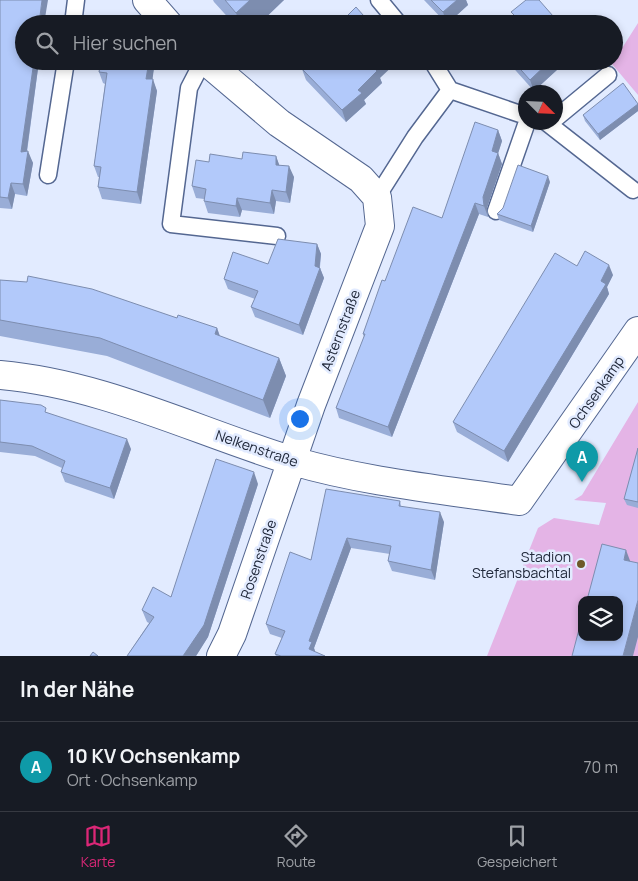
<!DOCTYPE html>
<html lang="de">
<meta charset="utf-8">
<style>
body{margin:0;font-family:Manrope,sans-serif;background:#242831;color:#f1f3f6}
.controls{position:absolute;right:15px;bottom:15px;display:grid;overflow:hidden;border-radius:10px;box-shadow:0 2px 8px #0003}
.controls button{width:45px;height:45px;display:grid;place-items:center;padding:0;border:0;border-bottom:1px solid #363941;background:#171b24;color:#f1f3f6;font:25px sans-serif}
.compass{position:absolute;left:518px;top:85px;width:45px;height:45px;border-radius:50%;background:#171b24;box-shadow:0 2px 8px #0003;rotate:114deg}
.you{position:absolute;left:299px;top:418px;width:18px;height:18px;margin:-12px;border:4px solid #fff;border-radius:50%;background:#1a73e8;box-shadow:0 0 0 8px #1a73e833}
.badge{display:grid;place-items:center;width:32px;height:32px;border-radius:50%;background:#db2777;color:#fff;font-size:16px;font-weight:700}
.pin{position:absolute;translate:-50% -41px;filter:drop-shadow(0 1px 2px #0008)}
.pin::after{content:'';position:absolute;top:26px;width:18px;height:15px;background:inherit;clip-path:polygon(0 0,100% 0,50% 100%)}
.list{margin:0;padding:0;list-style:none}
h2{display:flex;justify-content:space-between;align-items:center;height:65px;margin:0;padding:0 20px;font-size:21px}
h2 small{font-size:16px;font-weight:400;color:#9ea1a6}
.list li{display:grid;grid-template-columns:32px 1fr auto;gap:15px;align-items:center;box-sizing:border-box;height:90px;padding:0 20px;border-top:1px solid #363941}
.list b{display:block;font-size:19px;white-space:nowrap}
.list p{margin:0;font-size:16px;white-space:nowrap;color:#9ea1a6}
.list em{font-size:16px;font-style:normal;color:#9ea1a6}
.icon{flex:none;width:28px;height:28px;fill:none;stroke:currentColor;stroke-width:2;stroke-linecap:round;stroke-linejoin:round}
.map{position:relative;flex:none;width:638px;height:656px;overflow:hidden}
.search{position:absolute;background:#171b24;box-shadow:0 2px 8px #0003;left:15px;right:15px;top:15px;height:55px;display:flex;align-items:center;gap:12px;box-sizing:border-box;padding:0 18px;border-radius:28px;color:#9ea1a6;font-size:19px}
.sheet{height:155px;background:#171b24}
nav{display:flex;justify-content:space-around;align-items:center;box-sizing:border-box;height:70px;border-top:1px solid #363941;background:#171b24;font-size:14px;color:#9ea1a6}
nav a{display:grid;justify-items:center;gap:2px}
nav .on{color:#db2777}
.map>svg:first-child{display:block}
</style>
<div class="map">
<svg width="638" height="656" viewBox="0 0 638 656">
<rect width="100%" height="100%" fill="#e2ebff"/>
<path fill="#e4b4e6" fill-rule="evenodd" d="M638 23V95L612 64Z
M638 402V656H487L538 528 554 518 599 525 606 503 574 500 582 495ZM582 600H619V637H582Z"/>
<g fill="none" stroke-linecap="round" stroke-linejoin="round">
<g stroke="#546791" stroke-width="19">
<path id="service" d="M379 0 399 24
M73 24 76 0
M203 61 189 88 171 224 277 236
M432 61 450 90 526 116
M556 118 608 75
M546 122 633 190
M48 175 66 61
M377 197 415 137 450 90
M496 211 527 122"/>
</g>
<g stroke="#546791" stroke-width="30">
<path id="minor" d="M147 0 168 24
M206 61 279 123 361 179 377 197 380 226 311 405 232 634 221 656
M0 375C103 384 195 431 293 461 364 482 446 490 519 501L638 331"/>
</g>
<use href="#service" stroke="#fff" stroke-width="16"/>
<use href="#minor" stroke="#fff" stroke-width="28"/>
</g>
<path fill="#99add7" d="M0 0 24 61H39L27 152 33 163 27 196 15 194 12 209 0 208Z
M213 0H284L259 24H234L214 2Z
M424 0H466L468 5 447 24Z
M155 61 152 79 157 91 141 204 102 199 98 187 99 177H98L94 166 105 84 103 83 99 72Z
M507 61H559L556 64 558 69 534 91Z
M302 69 380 78 382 83 364 100 366 104 346 122 306 80Z
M638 104V111L600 140 585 121 583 115Z
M498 130 502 141 498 153 502 164 487 208 488 217 479 214 392 437 339 418 336 408 364 337 363 334 385 281 442 218Z
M276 156 279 165 294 177 290 203 276 201 274 214 242 210 240 217 208 213 204 201V199L196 198 192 186 209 162Z
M550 182 533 232 499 220 497 214Z
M317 244 321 254 320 267V268L324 278 303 335 255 317 251 307 255 299 228 289 224 279 268 264Z
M577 266 613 275 607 287 609 294 508 462 457 432 453 422Z
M0 280 177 318 217 328 220 336 279 358 286 376 270 418 107 356 0 336Z
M0 400 48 413 131 449 114 499 65 482 61 472 62 468 35 456 0 452Z
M638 448V508L627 505 624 499Z
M258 484 208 637 196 656H127L149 623 147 622 142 610 171 597Z
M400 501 401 506 444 522 435 580 392 571 388 561 390 554 351 548 314 648 315 652 325 656H276L275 654 282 638 270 634 266 624 311 560Z"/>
<path fill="#7d8daf" d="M42 0H48L44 24H39Z
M250 0H284L259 24H240L236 13Z
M457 0H466L468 5 447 24 443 12Z
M34 61H39L25 164 21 152Z
M149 61H155L151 90 146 79Z
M381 61H398L380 78 382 83 364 100 366 104 346 122 342 110 358 90 374 68Z
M550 61H559L556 64 558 69 534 91 530 80Z
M153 79 157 91 141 204 137 192Z
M638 104V111L600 140 598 134Z
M498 130 502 141 497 157 498 153 502 164 487 208 488 217 484 206 483 197 492 151Z
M28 151 33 163 27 196 23 184Z
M276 156 280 167 276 165Z
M289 166 294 177 290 203 286 192Z
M548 176 550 182 533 232 531 226Z
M11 183 15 194 12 209 8 198Z
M272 190 276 201 274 214 270 203Z
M237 198 242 210 240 217 236 206Z
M475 203 479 214 392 437 388 427Z
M317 244 321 254 319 272 320 268 324 278 303 335 299 325 315 266Z
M609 265 613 275 607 287 609 294 508 462 504 451Z
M217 328 223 346 215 334Z
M279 358 286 376 270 418 263 400Z
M127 439 131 449 114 499 110 488Z
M254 472 258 484 208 637 196 656H183Z
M440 512 444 522 435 580 431 570Z
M347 538 351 548 314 648 315 651 313 656 309 649V641Z
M626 550 632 566 624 560Z
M638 600V637L633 656H623Z"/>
<path fill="#b2c9fa" stroke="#7d8daf" d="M0 0H42L39 24H24V61H34L21 152 28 151 23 184 11 183 8 198 0 197Z
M225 0H250L236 13Z
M431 0H457L443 12Z
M526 0H539L560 24H507L515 16 511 12Z
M356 7 371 24H339Z
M101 61H149L146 79H153L137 192 98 187 101 167 94 166 107 73 99 72Z
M311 61H381L374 68 377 71 358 90 362 93 342 110 302 69Z
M513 61H550L530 80Z
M623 83 638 104 598 134 583 115Z
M475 122 498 130 492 151 498 153 483 197 484 206 475 203 388 427 336 408 365 334H363L382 280 385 281 413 207 442 218Z
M243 152 276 156V165L289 166 286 192 272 190 270 203 237 198 236 206 204 201 206 189 192 186 196 160 209 162 210 154 242 159Z
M518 165 548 176 531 226 497 214 503 208Z
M278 239 317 244 315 266 320 268 299 325 251 307 258 291 224 279 233 252 268 264Z
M585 251 609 265 601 281 606 284 504 451 453 422 555 253 577 266Z
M28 276 92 289 177 318 178 315 217 328 215 334 279 358 263 400 100 338 0 320V280L27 282Z
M0 400 41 405 46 408 45 412 127 439 110 488 61 472 65 461 32 446 0 442Z
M638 448V502L624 499Z
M216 459 254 472 204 625 183 656H127L154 617 142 610 153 587 171 597Z
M326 489 400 501 399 506 440 512 431 570 388 561 391 546 347 538 309 641 312 642 309 649 325 656H281L275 654 285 631 266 624 290 552 311 560Z
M602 544 626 550 624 560 638 563V600L623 656H572L582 618V637H619V600H587Z
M93 652 98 656H90Z"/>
<circle fill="#6f5928" stroke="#e2ebff" stroke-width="2" cx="581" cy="564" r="5"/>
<g text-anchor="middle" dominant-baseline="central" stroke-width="5" stroke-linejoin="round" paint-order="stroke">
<g font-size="14" fill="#20283a" stroke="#e2ebff">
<text transform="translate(340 330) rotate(-69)">Asternstraße</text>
<text transform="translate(596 392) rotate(-55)">Ochsenkamp</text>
<text transform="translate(257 448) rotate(19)">Nelkenstraße</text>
<text transform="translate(258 559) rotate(-71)">Rosenstraße</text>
</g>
<g font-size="14" fill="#20283a" stroke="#e2ebff" text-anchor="end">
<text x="571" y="556">Stadion<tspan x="571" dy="16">Stefansbachtal</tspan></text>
</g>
</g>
</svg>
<div class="controls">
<button><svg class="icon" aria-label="layers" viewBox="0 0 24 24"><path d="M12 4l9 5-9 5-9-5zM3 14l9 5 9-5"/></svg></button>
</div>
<svg class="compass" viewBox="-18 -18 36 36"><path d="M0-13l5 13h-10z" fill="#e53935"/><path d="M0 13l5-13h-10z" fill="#9ea1a6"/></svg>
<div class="you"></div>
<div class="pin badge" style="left:582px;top:482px;background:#0f9aa8">A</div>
<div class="search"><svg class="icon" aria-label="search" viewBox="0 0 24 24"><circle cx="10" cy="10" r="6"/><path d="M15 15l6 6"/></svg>Hier suchen</div>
</div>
<section class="sheet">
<h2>In der Nähe<small></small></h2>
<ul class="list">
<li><span class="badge" style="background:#0f9aa8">A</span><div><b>10 KV Ochsenkamp</b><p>Ort · Ochsenkamp</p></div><em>70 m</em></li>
</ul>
</section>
<nav>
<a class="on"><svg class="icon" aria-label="map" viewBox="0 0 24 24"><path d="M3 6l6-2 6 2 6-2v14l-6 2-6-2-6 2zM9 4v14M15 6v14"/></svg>Karte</a>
<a><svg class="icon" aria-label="directions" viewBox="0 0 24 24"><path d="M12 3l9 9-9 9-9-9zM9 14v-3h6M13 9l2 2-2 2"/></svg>Route</a>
<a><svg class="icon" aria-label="saved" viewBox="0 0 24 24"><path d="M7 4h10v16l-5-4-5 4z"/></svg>Gespeichert</a>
</nav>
